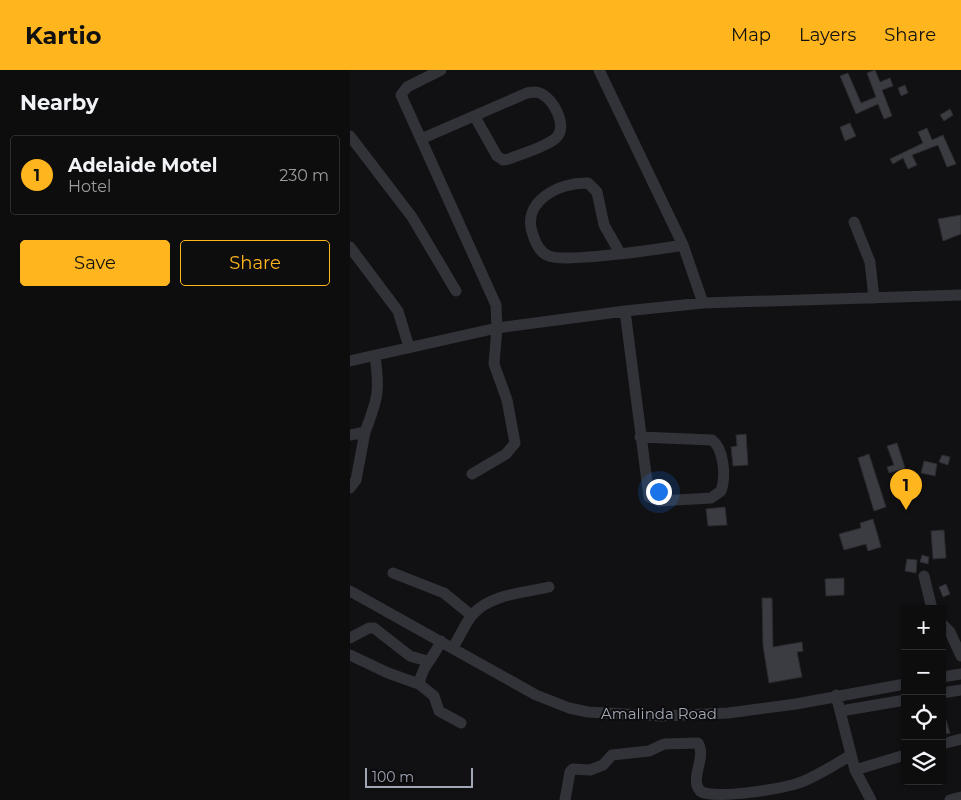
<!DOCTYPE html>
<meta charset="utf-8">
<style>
body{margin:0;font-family:Montserrat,sans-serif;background:#161617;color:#f1f3f6}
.controls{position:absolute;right:15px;bottom:15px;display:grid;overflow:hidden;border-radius:5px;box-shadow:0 1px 4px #0004}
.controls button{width:45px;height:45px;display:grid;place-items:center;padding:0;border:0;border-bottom:1px solid #2d2d2e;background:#0d0d0e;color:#f1f3f6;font:25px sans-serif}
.scale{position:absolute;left:15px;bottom:12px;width:108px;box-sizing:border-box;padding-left:5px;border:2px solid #a1a7b5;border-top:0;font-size:14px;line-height:18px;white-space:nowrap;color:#a1a7b5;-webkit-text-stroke:4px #0c0c0e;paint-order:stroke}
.you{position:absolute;left:308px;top:421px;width:18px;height:18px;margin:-12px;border:4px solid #fff;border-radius:50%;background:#1a73e8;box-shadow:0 0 0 8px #1a73e833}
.badge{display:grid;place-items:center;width:32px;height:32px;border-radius:50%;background:#ffb51d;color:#111;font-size:16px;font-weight:700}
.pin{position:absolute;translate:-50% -41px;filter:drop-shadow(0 1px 2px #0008)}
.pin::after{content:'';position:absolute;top:26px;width:18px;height:15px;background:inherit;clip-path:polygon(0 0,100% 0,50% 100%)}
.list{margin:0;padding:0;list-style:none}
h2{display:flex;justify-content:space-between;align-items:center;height:65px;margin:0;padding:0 20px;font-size:21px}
h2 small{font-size:16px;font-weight:400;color:#9a9c9e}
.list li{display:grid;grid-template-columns:32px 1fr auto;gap:15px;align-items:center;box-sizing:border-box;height:80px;margin:0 10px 10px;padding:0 10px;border:1px solid #2d2d2e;border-radius:5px}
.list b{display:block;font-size:19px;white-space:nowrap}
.list p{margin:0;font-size:16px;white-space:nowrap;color:#9a9c9e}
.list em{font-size:16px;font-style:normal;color:#9a9c9e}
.actions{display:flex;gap:10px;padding:15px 20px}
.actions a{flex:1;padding:11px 0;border:1px solid #ffb51d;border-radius:5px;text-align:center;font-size:18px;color:#ffb51d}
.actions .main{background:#ffb51d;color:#111}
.icon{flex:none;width:28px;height:28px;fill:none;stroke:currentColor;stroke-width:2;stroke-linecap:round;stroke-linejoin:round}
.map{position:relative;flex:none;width:611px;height:730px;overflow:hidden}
header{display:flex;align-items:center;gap:30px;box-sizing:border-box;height:70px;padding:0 25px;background:#ffb51d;color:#111}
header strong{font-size:24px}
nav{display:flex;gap:28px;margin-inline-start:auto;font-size:18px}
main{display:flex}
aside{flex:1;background:#0d0d0e}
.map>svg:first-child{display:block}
</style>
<header>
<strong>Kartio</strong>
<nav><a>Map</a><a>Layers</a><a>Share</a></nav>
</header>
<main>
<aside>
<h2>Nearby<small></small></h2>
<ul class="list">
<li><span class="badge">1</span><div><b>Adelaide Motel</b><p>Hotel</p></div><em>230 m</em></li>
</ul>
<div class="actions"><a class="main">Save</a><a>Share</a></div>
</aside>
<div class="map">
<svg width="611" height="730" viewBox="0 0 611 730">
<rect width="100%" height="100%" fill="#111113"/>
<path fill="#3a3c41" stroke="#2b2b2f" d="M525 0 530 12 540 8 543 16 532 20 542 46 534 49 528 34 506 44 490 6 498 3 511 33 526 27 517 3Z
M555 15 558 23 551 26 548 18Z
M600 39 603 45 594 51 590 45Z
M500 53 506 66 495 71 490 57Z
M577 58 582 70 593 65 606 94 597 97 588 75 562 85 567 95 558 99 553 88 543 94 540 89 573 73 568 62Z
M611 145V164L593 171 588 149Z
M396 364 398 395 383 396 381 377 387 376 386 365Z
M547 373 555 398 539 403 537 397 544 395 537 376Z
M519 384 536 437 524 441 508 388Z
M592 385 600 387 598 395 589 392Z
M574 391 587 394 585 406 571 403Z
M375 437 377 455 358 456 356 439Z
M523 449 531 477 518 481 516 474 494 480 489 464 511 458 510 453Z
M594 460 596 488 583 489 581 461Z
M572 485 579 487 578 494 570 492Z
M557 489 567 490 566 503 555 501Z
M494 508V525L476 526 475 509Z
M596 514 600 524 593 527 589 517Z
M412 528H422L423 577 452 572 453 581 447 582 452 607 419 613 413 576Z
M592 643H594L600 663 592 665Z"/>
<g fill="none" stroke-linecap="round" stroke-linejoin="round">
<path stroke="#323338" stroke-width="11" d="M91 0 57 17 51 25 146 235 147 258 144 294 157 330 165 373 156 384 122 404
M249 0 333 175 353 233
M0 66 62 147 106 221
M71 69 177 23C182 22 187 21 192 24 204 31 218 56 206 68 194 78 173 83 159 89L153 90 147 86 125 47
M504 152 520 192 524 228
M0 177 48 241 59 277
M270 183 254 155 247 122 238 113C209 112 170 132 183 165 186 174 190 183 199 186 215 193 311 179 333 175
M275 241 299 427 309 431 361 428 371 421C376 407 374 379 362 370L290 367
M0 291 147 258 275 241 353 233 611 225
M0 365 15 362C28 328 30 321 25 286
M0 418 6 410 15 362
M43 503 94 523 121 545
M574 506 582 539
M0 521 186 625 219 638 238 642 311 646 378 643 446 634 555 614
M592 554 600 562 611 586
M0 568 19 558H24L60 586 77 591
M103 577C110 567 115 553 123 544 141 524 174 523 199 517
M0 585 38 603 69 614C73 594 84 588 91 571
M592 607 611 604
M69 614 84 626 89 641 111 653
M592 623 611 620
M486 625 505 700 521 730
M491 641 555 630
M592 674 611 669
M505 700 555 685
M215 730 220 702 223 699 240 700 253 695 262 685 299 681 314 674 348 673C357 688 339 708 350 721 364 730 435 719 454 711 470 704 486 694 501 685
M600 730 611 727"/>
</g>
<g text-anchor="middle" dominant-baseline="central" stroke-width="4" stroke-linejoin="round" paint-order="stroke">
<g font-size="15" fill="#a1a7b5" stroke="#0c0c0e">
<text x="309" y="643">Amalinda Road</text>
</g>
</g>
</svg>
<div class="controls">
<button>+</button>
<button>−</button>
<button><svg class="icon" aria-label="locate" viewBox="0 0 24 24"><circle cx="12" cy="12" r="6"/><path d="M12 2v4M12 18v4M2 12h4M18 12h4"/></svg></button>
<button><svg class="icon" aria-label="layers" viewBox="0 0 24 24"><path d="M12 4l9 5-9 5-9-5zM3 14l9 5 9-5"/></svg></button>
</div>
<div class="scale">100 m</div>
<div class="you"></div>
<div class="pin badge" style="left:556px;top:440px">1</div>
</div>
</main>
